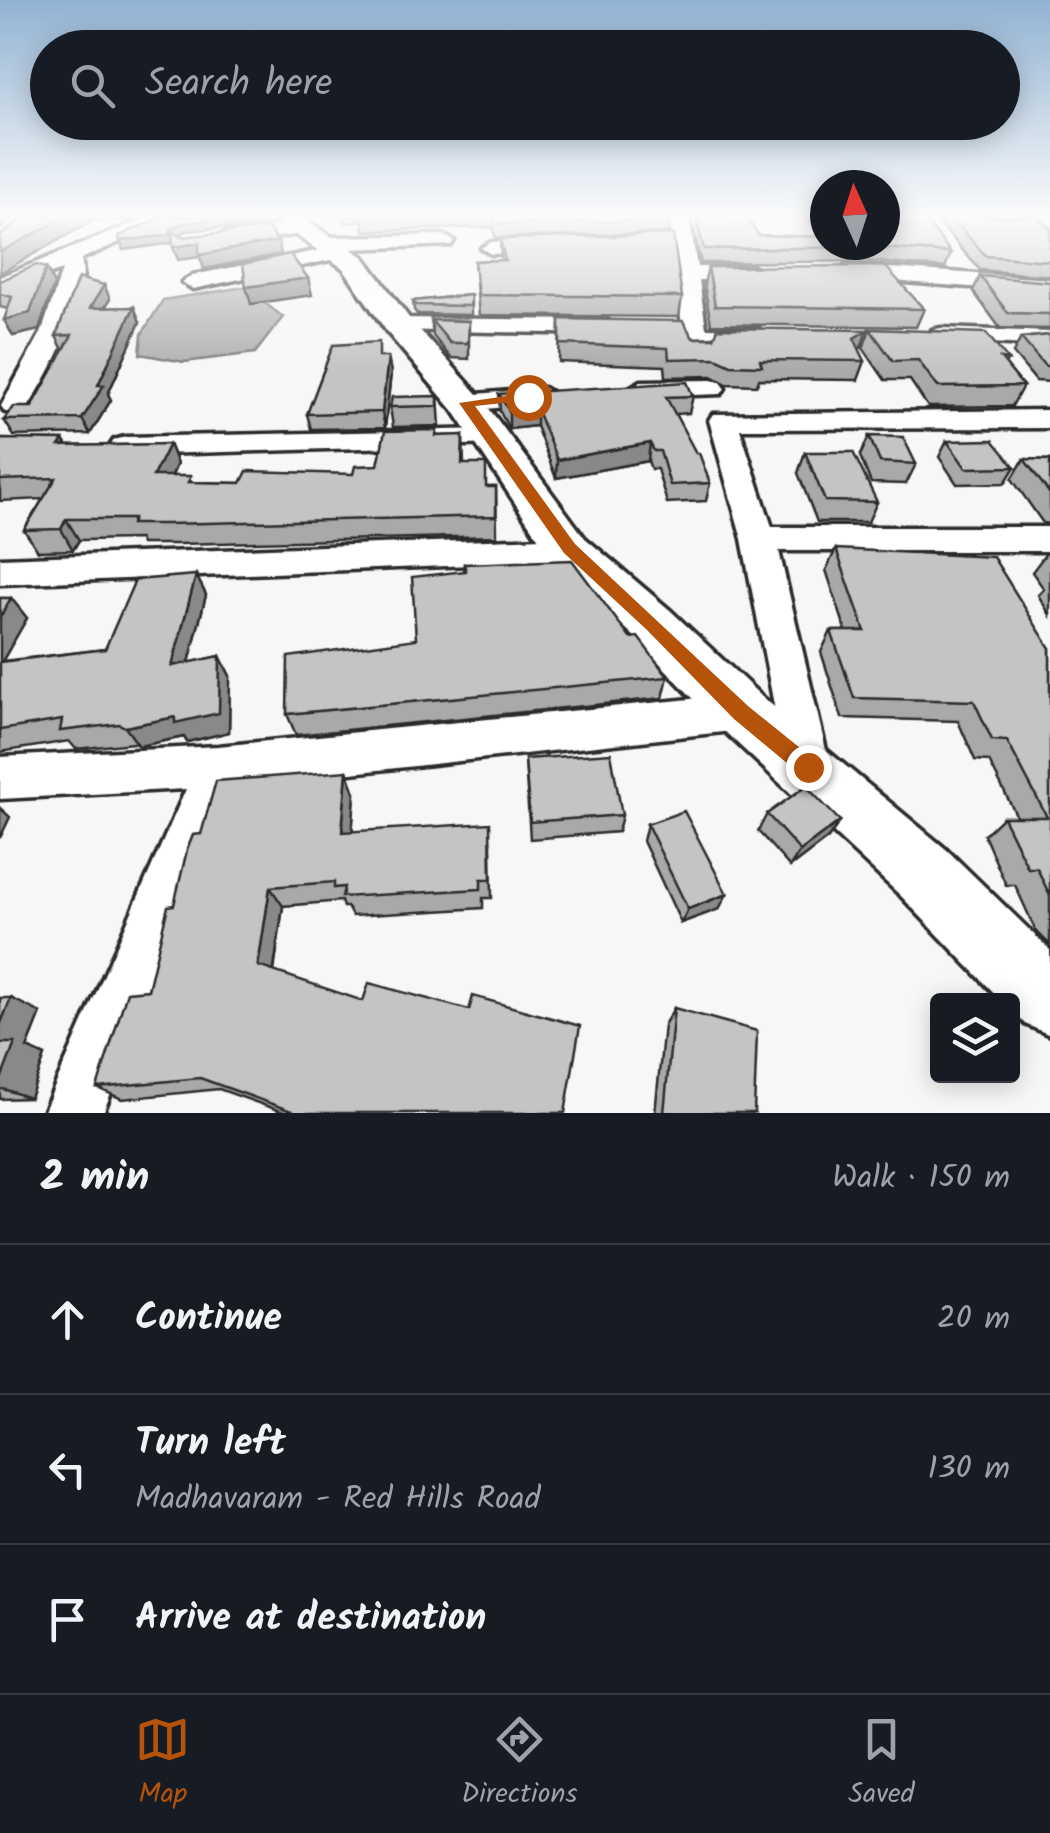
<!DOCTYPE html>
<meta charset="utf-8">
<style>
body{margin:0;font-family:Kalam,sans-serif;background:#20242c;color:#f1f3f6}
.controls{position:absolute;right:30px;bottom:30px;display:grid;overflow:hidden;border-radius:10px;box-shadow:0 5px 25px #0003}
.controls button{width:90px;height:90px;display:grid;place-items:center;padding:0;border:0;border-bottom:2px solid #363941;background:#171b24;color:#f1f3f6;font:50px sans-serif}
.compass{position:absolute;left:810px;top:170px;width:90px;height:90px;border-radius:50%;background:#171b24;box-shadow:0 5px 25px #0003;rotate:357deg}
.stop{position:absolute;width:30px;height:30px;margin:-22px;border:8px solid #b45309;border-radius:50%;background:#fff}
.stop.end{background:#b45309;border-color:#fff;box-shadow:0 2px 10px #0008}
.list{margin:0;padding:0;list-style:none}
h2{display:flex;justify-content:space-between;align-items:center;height:130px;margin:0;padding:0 40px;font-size:42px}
h2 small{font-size:32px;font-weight:400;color:#9ea1a6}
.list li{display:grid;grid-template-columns:65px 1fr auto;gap:30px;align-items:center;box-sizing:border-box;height:150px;padding:0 40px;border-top:2px solid #363941}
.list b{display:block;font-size:38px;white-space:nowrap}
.list p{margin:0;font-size:32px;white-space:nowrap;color:#9ea1a6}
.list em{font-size:32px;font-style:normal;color:#9ea1a6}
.icon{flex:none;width:55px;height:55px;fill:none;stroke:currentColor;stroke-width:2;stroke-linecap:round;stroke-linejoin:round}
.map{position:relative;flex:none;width:1050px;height:1113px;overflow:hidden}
.search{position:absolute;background:#171b24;box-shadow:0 5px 25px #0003;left:30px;right:30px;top:30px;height:110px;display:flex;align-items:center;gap:25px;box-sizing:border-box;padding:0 35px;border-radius:55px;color:#9ea1a6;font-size:38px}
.sheet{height:580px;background:#171b24}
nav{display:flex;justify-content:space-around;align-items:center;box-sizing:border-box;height:140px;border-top:2px solid #363941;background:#171b24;font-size:28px;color:#9ea1a6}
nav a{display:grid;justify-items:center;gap:5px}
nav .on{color:#b45309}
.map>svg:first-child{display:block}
</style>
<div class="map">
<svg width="1050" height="1113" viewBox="0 0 1050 1113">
<rect width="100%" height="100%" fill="#f7f7f7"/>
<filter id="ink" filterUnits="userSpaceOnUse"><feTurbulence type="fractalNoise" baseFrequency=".01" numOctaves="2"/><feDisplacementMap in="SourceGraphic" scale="20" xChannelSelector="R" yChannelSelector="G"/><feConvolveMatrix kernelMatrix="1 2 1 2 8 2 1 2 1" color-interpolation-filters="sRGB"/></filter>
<g filter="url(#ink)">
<path fill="#b0b0b0" stroke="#7b7b7b" stroke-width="2.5" d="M244 287 283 317 255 353 184 362 140 354 142 334 163 300Z"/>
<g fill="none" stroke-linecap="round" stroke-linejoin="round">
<g stroke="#2b2b2b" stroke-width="7">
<path id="minor" d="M151 216H178L81 259C92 298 47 379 25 412H5L1 406 42 331 62 270 0 292V277Z
M669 216H689L697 267 751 266 762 273 751 280H699L706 328 759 329 771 336 768 341 710 343 715 358 711 363H693L683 335Z
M303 223 313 229 310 233 227 243 217 237 227 231Z
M444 235 454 241 451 245 350 249 349 256 193 289 182 282 193 275 326 249 317 243 327 237Z
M546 241 556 247 553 251 491 254 481 248 491 242Z
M847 265 1050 279V293L839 277 836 272Z
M398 318 607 320 619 327 607 334 389 330 386 325 389 320Z
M941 328 1050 332V346L932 340 929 335 932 330Z
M711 380 721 382 725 388 721 394 641 397 627 389 641 381Z
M544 388 558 396 554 402 466 411 452 403 466 395Z
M1050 410V428L740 429 772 527H1050V551H779L830 767 824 782 808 788 792 782 786 767 742 539 709 420 713 414Z
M489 429 499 432 504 438 499 444 125 455 114 452 110 446 114 440 125 437Z
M569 537 581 540 586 549 581 558 569 561 0 584V558Z
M741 694 756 699 762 712 756 725 741 730 233 786 103 1113H43L186 789 0 799V757L218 746Z"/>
</g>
<g stroke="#2b2b2b" stroke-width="7">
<path id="major" d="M269 216H299L364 257 409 318 479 395 585 538 671 611 760 695 947 850 1050 950V1035L1025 1024 1012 1011V1001H1002L901 896 722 729 637 639 553 560 453 410 387 332 344 269Z"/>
</g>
<use href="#minor" fill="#fff" fill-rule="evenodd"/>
<use href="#major" fill="#fff" fill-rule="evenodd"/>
</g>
<path fill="#a9a9a9" stroke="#2b2b2b" stroke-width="2.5" d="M92 216H141L130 220 94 221Z
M344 216H669L670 220 668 233 495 238 493 227 364 231 363 221 346 223Z
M690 216H745L758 235 818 237 807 216H825V245H885L951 253 945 268 865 261 701 263Z
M933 216H1038L1047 226 1050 227V276L980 270Z
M500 239 682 297 679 317 479 315 474 261 501 260Z
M708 267 924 309 916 327 711 324 704 284Z
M46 268 54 284 39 330 13 336 8 309 0 307V281Z
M980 276 1050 282V329L1000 328 973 291Z
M104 285 110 299 105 308 134 307 140 322 108 394 111 400 90 434 14 436 4 420 32 407 63 350 56 336Z
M471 295V315L417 314 414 310 413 301Z
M560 319 693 338 867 330 859 349 865 361 858 380 759 379 757 385 727 384 712 376 666 377 665 366 559 362Z
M431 320 469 321V359L451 358 433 336Z
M870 329 1008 360 1005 364 1023 386 1012 406 928 407 910 380H885L863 348Z
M1050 335V382L1036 381 1013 353 1021 338Z
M382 357 391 372 385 428 311 429 307 414Z
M499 394 693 396 689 413 675 414 710 483 706 501 667 503 657 469H651L648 461 556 478 536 426 509 429 500 412Z
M438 396 440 426 393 427 390 407Z
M437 430V436L463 435 464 464 487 487H496L497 536 177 544H141L139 539 79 540 73 550 38 551 24 530 43 499 0 501V439L63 440 67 446 169 444 177 464 172 476 193 482 241 483 353 474 378 465Z
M869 436 916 464 906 484 871 483 860 456Z
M947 441 1015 467 1005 483 957 484 939 457Z
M805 452 877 502 868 522H817L798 473Z
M1024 459 1050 460V524L1043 523 1012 479Z
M836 549 1050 648V945L1036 931 1015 885H1006L984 835 1003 817H1017L989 761 975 760 958 721 842 718 821 652 831 631H846L826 570Z
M1047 552H1050V615L1038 595 1044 589 1032 572Z
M464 564 630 638 668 677 663 698 296 735 287 714 416 639 464 571Z
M196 575 206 595 189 663 220 656 230 676 229 732 187 742 184 737 139 746 133 743 76 749 69 741 0 752V598H11L27 618 2 661 105 649Z
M525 759 622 815 618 832 530 839Z
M347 771 355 793 352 832 491 844 492 898H483V908L352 916 347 907H343L341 901 283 906 274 972 565 1113H286L219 1089 122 1099 97 1088 148 990 174 905 201 834Z
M767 814 840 821 828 838 790 867 758 831Z
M647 824 719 909 681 923 643 841Z
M0 998 41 1013 27 1048 45 1056 30 1098 0 1099Z
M674 1008 754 1113H655L664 1025Z"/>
<path fill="#898989" stroke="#2b2b2b" stroke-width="2.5" d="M0 216H16L0 229Z
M67 216H89L91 222 0 273V252Z
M249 216 251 225 186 231 174 238 173 243 123 250 120 241 171 229 183 223Z
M344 216H366L362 217 363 221 346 223Z
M278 241 281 254 204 269 200 257 178 260 173 247 199 243Z
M46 268 54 284 39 330 13 336 4 320Z
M308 278 312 295 251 304 246 287Z
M104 285 110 299 96 323 90 308Z
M134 307 140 322 108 394 111 400 90 434 82 419Z
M867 330 861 348 847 356 854 338Z
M388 357 391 372 385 428 382 412Z
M536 408V426L509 429V411Z
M650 443 648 461 556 478 557 460Z
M169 444 177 464 162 496 153 476Z
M66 519 79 540 73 550 61 529Z
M196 575 206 595 183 686 172 666Z
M11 598 27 618 0 665V617Z
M220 656 230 676 229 732 187 742 184 737 139 746 125 727 175 717Z
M347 771 355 793 351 853 342 832Z
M0 808 10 817 0 838Z
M840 821 828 838 790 867 800 851Z
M270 887 283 906 272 982 258 966Z
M727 894 719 909 681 923 688 909Z
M11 998 41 1013 27 1048 45 1056 30 1098 0 1088V1025Z"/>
<path fill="#c4c4c4" stroke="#2b2b2b" stroke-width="2.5" d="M25 216H67L0 252V236Z
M165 216H249L183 223 171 229 170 235 120 241 119 236Z
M493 216H669L670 220 495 224Z
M695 216H745L758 235 825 237V245H885V216H922L951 253 870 247 704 249Z
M817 216H825V229Z
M950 216H1038L1047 226 1050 227V261L986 256Z
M268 228 278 241 199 255V243L173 247 172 232 182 237Z
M673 234 682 297 478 295 474 261 505 260 500 239Z
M290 254 308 278 246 287 243 264Z
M36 265 46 268 30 313 4 320 12 297 0 294V281Z
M871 266 886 267 924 309 715 306 708 267Z
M980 276 1050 282V314L1008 313Z
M78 278 104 285 90 308 134 307 98 385H104L82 419 4 420 14 407H32L72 335 56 336Z
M471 295 470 306 416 305 413 301Z
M560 319 683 321 693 338H714L718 328 867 330 854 338 865 361 760 360 762 366 731 365 716 358 669 359 668 348 560 344Z
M431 320 469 321 468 343H450Z
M870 329 986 333 1008 360 1001 359 1023 386 938 387 918 360 893 361Z
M1050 335V366H1045L1021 338Z
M379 342V357H388L382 412 307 414 333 345Z
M687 382 693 396 666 397 696 453H699L710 483 670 485 660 451H654L650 443 557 460 536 408 509 411 499 394Z
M438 396V406L390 407 392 397Z
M437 430 436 436 463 435 462 464H486V487H496V516L167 524H131L133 519H66L61 529 24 530 56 478 0 480V439L63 440 59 446 169 444 153 476H191L188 482 241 483 247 471 353 474 355 466 378 465 385 431Z
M869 436 903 437 916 464 880 462Z
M993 440 1015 467 966 468 947 441Z
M805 452H853L877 502 825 501Z
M1024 459 1050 460V494Z
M836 549 993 557 1050 648V896L1037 868H1028L1003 817H1047L1007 741 992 740 974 701 854 698 831 631H865Z
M572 560 630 638 638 637 668 677 287 714 288 657 416 639 412 577 466 571 464 564Z
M196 575 172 666 220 656 219 713 175 723V717L125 727 119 724 60 731 62 720 0 730V662L105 649 135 580Z
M0 598H11L0 617Z
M611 753 622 815 530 822 525 759Z
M347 771 342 832 490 823 491 879H481V889L342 897 344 887 334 888V882L270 887 258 966 363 1001 369 983 469 1010 473 996 580 1026 565 1113H297L200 1078 97 1088 127 992 148 990 168 906 174 905 187 850 193 835 201 834 216 781Z
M806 786 840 821 800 851 767 814Z
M684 811 727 894 688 909 647 824Z
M0 998H11L0 1025Z
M674 1008 757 1031 754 1113H664Z
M0 1043H15L0 1082Z"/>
</g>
<linearGradient id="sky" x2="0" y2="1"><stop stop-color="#91b2d2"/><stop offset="0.58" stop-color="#fbfbfb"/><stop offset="1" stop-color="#fbfbfb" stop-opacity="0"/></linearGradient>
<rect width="1050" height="372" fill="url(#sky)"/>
<path fill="#b45309" d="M528 393 534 397 532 400 475 406 575 544 748 706 815 760 818 767 815 774H800L734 719 647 630 564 553 459 403Z"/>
</svg>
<div class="controls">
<button><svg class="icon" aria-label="layers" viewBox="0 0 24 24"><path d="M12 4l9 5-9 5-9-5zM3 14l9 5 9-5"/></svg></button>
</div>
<svg class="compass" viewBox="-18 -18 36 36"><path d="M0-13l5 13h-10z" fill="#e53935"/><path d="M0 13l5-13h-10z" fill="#9ea1a6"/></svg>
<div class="stop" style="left:528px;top:397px"></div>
<div class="stop end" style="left:808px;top:767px"></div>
<div class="search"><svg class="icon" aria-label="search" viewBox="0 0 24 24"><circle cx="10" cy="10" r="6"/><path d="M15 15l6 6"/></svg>Search here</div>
</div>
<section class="sheet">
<h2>2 min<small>Walk · 150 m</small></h2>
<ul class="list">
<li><svg class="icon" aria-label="ahead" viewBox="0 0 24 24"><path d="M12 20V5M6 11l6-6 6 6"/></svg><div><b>Continue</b></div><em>20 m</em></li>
<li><svg class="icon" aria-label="left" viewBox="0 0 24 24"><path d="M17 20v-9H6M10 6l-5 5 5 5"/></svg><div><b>Turn left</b><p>Madhavaram - Red Hills Road</p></div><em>130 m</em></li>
<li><svg class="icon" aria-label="arrive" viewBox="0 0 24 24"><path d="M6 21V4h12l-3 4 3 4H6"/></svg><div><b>Arrive at destination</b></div></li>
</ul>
</section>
<nav>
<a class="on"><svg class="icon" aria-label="map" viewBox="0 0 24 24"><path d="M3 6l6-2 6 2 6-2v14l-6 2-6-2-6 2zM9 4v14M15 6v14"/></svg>Map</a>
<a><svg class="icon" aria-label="directions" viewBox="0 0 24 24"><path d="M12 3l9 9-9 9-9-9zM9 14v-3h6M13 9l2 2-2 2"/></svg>Directions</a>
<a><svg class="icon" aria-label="saved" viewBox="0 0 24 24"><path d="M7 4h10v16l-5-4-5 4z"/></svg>Saved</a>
</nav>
